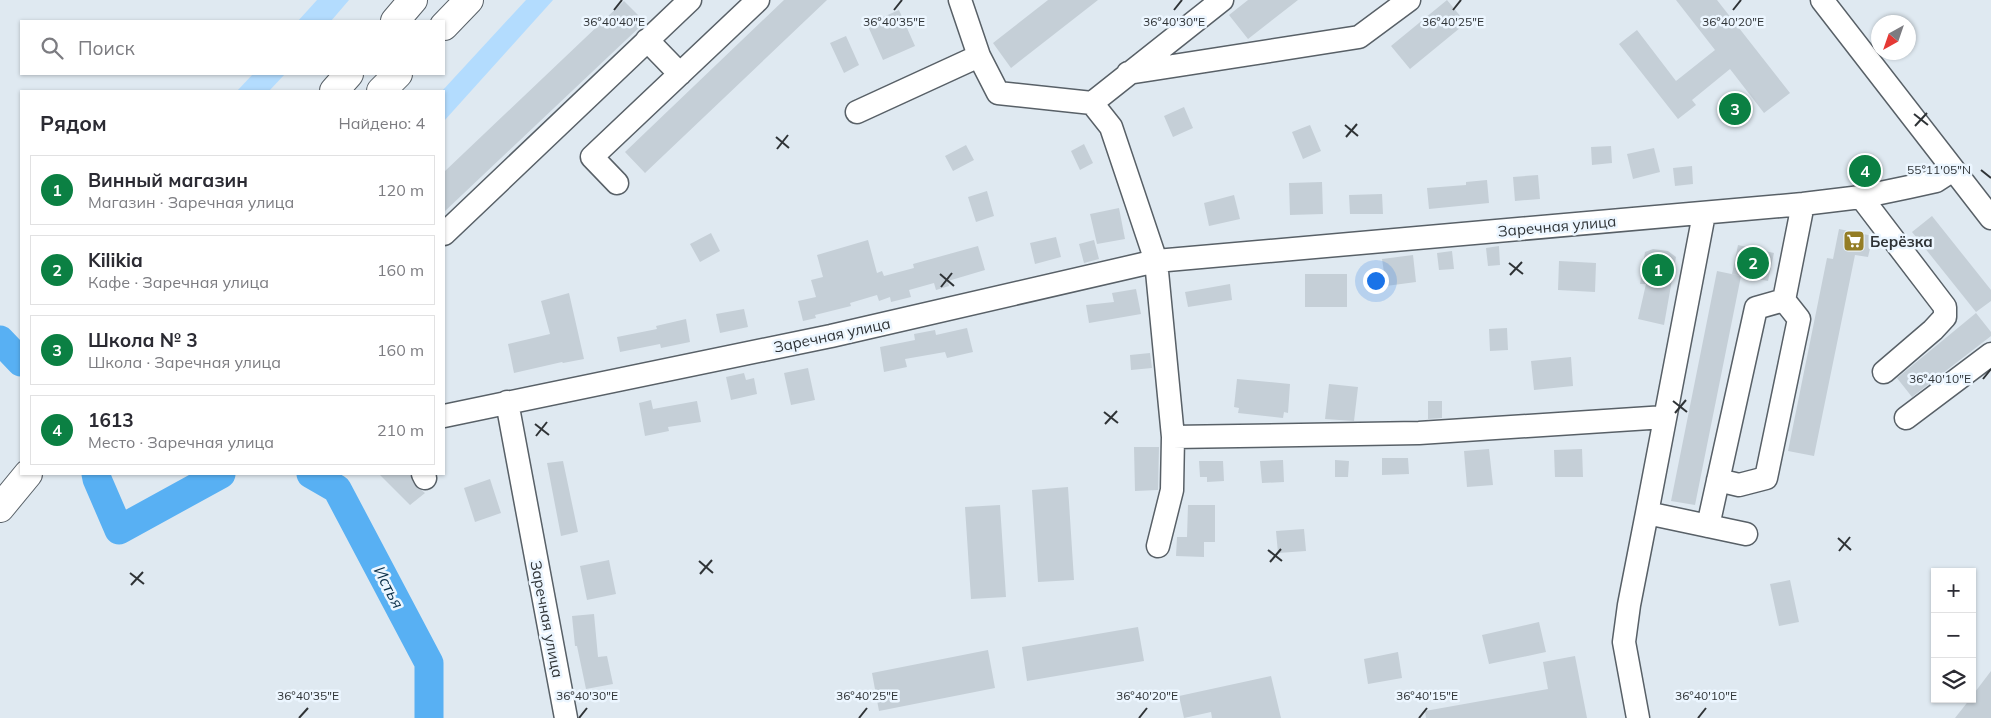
<!DOCTYPE html>
<html lang="ru">
<meta charset="utf-8">
<style>
body{margin:0;font-family:Mulish,sans-serif;background:#f2f2f3;color:#2b2b33}
.controls{position:absolute;right:15px;bottom:15px;display:grid;overflow:hidden;border-radius:0px;box-shadow:0 1px 4px #0004}
.controls button{width:45px;height:45px;display:grid;place-items:center;padding:0;border:0;border-bottom:1px solid #e1e1e2;background:#fff;color:#2b2b33;font:25px sans-serif}
.compass{position:absolute;left:1871px;top:15px;width:45px;height:45px;border-radius:50%;background:#fff;box-shadow:0 1px 4px #0004;rotate:220deg}
.you{position:absolute;left:1375px;top:280px;width:18px;height:18px;margin:-12px;border:4px solid #fff;border-radius:50%;background:#1a73e8;box-shadow:0 0 0 8px #1a73e833}
.badge{display:grid;place-items:center;width:32px;height:32px;border-radius:50%;background:#0b8043;color:#fff;font-size:16px;font-weight:700}
.pin{position:absolute;translate:-50% -50%;border:2px solid #fff;box-shadow:0 1px 5px #0006}
.list{margin:0;padding:0;list-style:none}
h2{display:flex;justify-content:space-between;align-items:center;height:65px;margin:0;padding:0 20px;font-size:21px}
h2 small{font-size:16px;font-weight:400;color:#7c7c81}
.list li{display:grid;grid-template-columns:32px 1fr auto;gap:15px;align-items:center;box-sizing:border-box;height:70px;margin:0 10px 10px;padding:0 10px;border:1px solid #e1e1e2;border-radius:0px}
.list b{display:block;font-size:19px;white-space:nowrap}
.list p{margin:0;font-size:16px;white-space:nowrap;color:#7c7c81}
.list em{font-size:16px;font-style:normal;color:#7c7c81}
.icon{flex:none;width:28px;height:28px;fill:none;stroke:currentColor;stroke-width:2;stroke-linecap:round;stroke-linejoin:round}
.map{position:relative;flex:none;width:1991px;height:718px;overflow:hidden}
.search{position:absolute;background:#fff;box-shadow:0 1px 4px #0004;left:20px;top:20px;width:425px;height:55px;display:flex;align-items:center;gap:12px;box-sizing:border-box;padding:0 18px;border-radius:0px;color:#7c7c81;font-size:19px}
.panel{position:absolute;background:#fff;box-shadow:0 1px 4px #0004;left:20px;top:90px;width:425px;height:385px;border-radius:0px}
.map>svg:first-child{display:block}
</style>
<div class="map">
<svg width="1991" height="718" viewBox="0 0 1991 718">
<rect width="100%" height="100%" fill="#dfe9f1"/>
<path fill="#b3dcfe" d="M317 0H349L331 21H298Z
M526 0H553L444 121 442 91Z
M253 74H285L269 91H237Z"/>
<g fill="none" stroke-linecap="round" stroke-linejoin="round">
<path stroke="#58b0f3" stroke-width="29" d="M0 340 21 362
M96 474 97 479 119 530 221 474
M311 474 337 489 429 663V718"/>
</g>
<path fill="#c5cfd7" d="M784 0H827L645 173 625 152Z
M1048 0H1098L1011 68 993 43Z
M1248 0H1298L1248 39 1229 15Z
M1447 0 1466 23 1410 69 1391 46Z
M1676 0H1717L1790 93 1764 113 1730 69 1692 100 1696 105 1678 119 1619 44 1637 30 1676 81 1715 50Z
M624 1 645 22 444 212V172Z
M899 10 915 46 883 60 867 24Z
M846 36 859 65 844 73 830 43Z
M1184 107 1193 128 1173 137 1164 116Z
M1310 125 1321 151 1303 159 1292 132Z
M1084 144 1093 163 1080 170 1071 151Z
M966 145 974 160 953 171 945 156Z
M1611 146 1612 163 1592 165 1591 147Z
M1654 148 1660 172 1633 179 1627 154Z
M1692 166 1693 184 1675 186 1673 168Z
M1538 175 1540 199 1515 201 1513 177Z
M1487 180 1489 203 1429 209 1427 188 1466 185V182Z
M1322 182 1323 214 1290 215 1289 183Z
M987 191 994 216 976 222 968 197Z
M1382 194 1383 214H1350L1349 195Z
M1234 195 1240 219 1209 226 1204 203Z
M1119 208 1125 239 1097 244 1090 214Z
M1932 216 1991 290V301L1976 312 1912 232Z
M1839 229 1873 236 1868 257 1855 255 1814 456 1788 451 1827 258 1833 259Z
M711 233 720 251 700 262 690 244Z
M1056 237 1061 257 1035 264 1030 243Z
M868 240 877 273 882 271 884 276 914 268 913 264 978 246 985 270 948 281 949 286 936 290 934 283 909 290 911 297 891 302 890 297 879 301 877 295 850 303 851 306 815 315 816 318 803 321 798 301 816 297 811 280 823 277 817 255Z
M1094 240 1099 259 1084 263 1079 244Z
M1738 245 1774 253 1768 281 1732 274Z
M1499 246 1500 265 1488 266 1486 248Z
M1653 249 1668 251 1676 257 1664 325 1638 319 1646 284H1640L1645 252Z
M1452 251 1454 269 1439 270 1437 253Z
M1413 255 1416 282 1386 286 1382 259Z
M1559 261 1596 263 1595 292 1558 290Z
M1717 271 1741 276 1695 505 1671 501Z
M1305 274H1347V307H1305Z
M1230 284 1232 300 1188 307 1185 292Z
M1136 289 1141 314 1089 323 1086 305 1114 302 1112 293Z
M569 293 584 359 563 363 562 362 514 373 508 344 550 334 541 301Z
M744 309 748 327 720 333 716 314Z
M1976 313 1991 332V336L1912 397 1897 378Z
M686 319 690 342 661 348 660 344 620 352 617 337 657 329 656 326Z
M967 328 973 352 947 358 945 352 905 359 907 367 884 372 880 347 915 340 914 334 935 330 936 335Z
M1507 328 1508 350 1490 351 1489 329Z
M1150 353 1152 368 1131 370 1130 355Z
M1571 357 1573 386 1534 390 1531 361Z
M808 368 815 400 791 405 784 373Z
M744 373 746 380 754 378 757 394 731 400 726 377Z
M1237 379 1290 384 1288 413 1284 412 1283 418 1238 413 1239 408 1234 407Z
M1329 384 1358 387 1354 421 1325 419Z
M651 400 653 409 697 401 701 422 668 427 669 431 645 436 639 403Z
M1428 401H1442V418L1428 419Z
M1134 447H1159L1158 490 1135 491Z
M1489 449 1493 485 1467 487 1464 451Z
M1582 449 1583 477H1555L1554 450Z
M1382 458H1408L1409 474 1382 475Z
M1283 460 1284 482 1262 483 1260 461Z
M1335 460 1349 461 1348 477H1335Z
M563 461 578 532 561 536 547 463Z
M1199 461H1223L1224 481 1207 482V477H1200Z
M379 474H410L414 484 425 493 410 505Z
M490 479 501 513 475 522 464 488Z
M1068 487 1074 580 1038 582 1032 490Z
M1000 505 1006 597 971 599 965 507Z
M1188 505H1215V542H1204V557L1176 556 1177 537H1187Z
M1304 529 1306 551 1278 553 1276 531Z
M609 560 616 594 587 600 580 566Z
M1790 580 1799 622 1779 626 1770 584Z
M594 614 598 657 607 656 613 684 586 689 577 646H575L572 616Z
M1539 622 1546 652 1489 664 1482 635Z
M1138 627 1144 661 1027 681 1022 647Z
M988 650 995 688 879 711 872 673Z
M1398 652 1402 678 1368 684 1364 659Z
M1575 656 1587 718H1426L1425 711 1548 689 1543 662Z
M1991 671V718H1955L1970 699H1972V696Z
M1271 676 1281 718H1212L1211 712 1184 718 1179 696Z"/>
<g fill="none" stroke-linecap="round" stroke-linejoin="round">
<g stroke="#586067" stroke-width="25">
<path id="minor" d="M960 0 979 56 998 93 1092 103 1111 127 1156 261 1173 437 1172 490 1158 546
M1822 0 1991 218
M647 40 680 74
M1128 73 1359 37 1409 0
M1092 103 1222 0
M857 112 979 56
M617 183 592 157 758 0
M1861 197 1945 307V317L1933 330 1884 372
M1704 214 1647 513 1746 534
M444 234 690 0
M507 402 566 718
M444 416 831 336 1156 261 1803 204 1861 197 1909 187 1936 181 1953 170
M1906 418 1991 354
M1173 437 1419 433 1665 417
M423 474 425 478
M1718 480 1739 485 1766 478 1799 319 1784 300
M1708 526 1756 308 1784 300 1803 204
M1638 718 1624 642 1629 605 1647 513"/>
</g>
<g stroke="#586067" stroke-width="30">
<path id="highway" d="M395 21 413 0
M444 26 469 0
M334 91 349 74
M381 91 398 74
M0 508 28 474"/>
</g>
<use href="#minor" stroke="#fff" stroke-width="22"/>
<use href="#highway" stroke="#fff" stroke-width="28"/>
</g>
<path fill="none" stroke="#2f3336" stroke-width="2" d="M614 10 622 0M894 10 902 0M1174 10 1182 0M1453 10 1461 0M1733 10 1741 0M1914 114 1928 125M1345 125 1358 136M1915 126 1927 113M776 137 789 148M1346 137 1357 124M777 149 788 135M1981 170 1991 178M1509 263 1523 274M940 274 954 286M1510 275 1522 262M941 287 952 273M1983 379 1991 369M1673 401 1687 412M1104 412 1118 423M1675 413 1686 400M535 424 549 435M1105 424 1117 411M536 436 547 422M1838 538 1851 550M1268 550 1282 561M1839 551 1850 537M699 561 713 573M1270 562 1281 549M130 573 144 584M700 574 712 560M131 585 143 572M299 718 308 708M579 718 587 708M859 718 867 708M1139 718 1147 708M1419 718 1427 708M1698 718 1706 708"/>
<defs>
<g id="supermarket-square" transform="scale(1.125)"><rect x="-9" y="-9" width="18" height="18" rx="4" fill="#947d25" stroke="#ecf6ff"/><path d="M-6-5.5h2.5l.6 2H6L4.5 2H-2.5L-4.4-4H-6ZM-1.5 3.2a1.3 1.3 0 1 0 .1 0ZM3 3.2a1.3 1.3 0 1 0 .1 0Z" fill="#fff"/></g>
</defs>
<g fill-rule="evenodd">
<use href="#supermarket-square" x="1854" y="241"/>
</g>
<g text-anchor="middle" dominant-baseline="central" stroke-width="5" stroke-linejoin="round" paint-order="stroke">
<g font-size="15" fill="#2f3336" stroke="#ecf6ff">
<text transform="translate(1557 226) rotate(-5)">Заречная улица</text>
<text transform="translate(832 335) rotate(-12)">Заречная улица</text>
<text transform="translate(547 619) rotate(79)">Заречная улица</text>
</g>
<g font-size="15" font-weight="bold" fill="#2f3336" stroke="#ecf6ff" text-anchor="start">
<text x="1870" y="241">Берёзка</text>
</g>
<g font-size="16" font-style="italic" fill="#062c47" stroke="#ecf6ff">
<text transform="translate(389 587) rotate(62)">Истья</text>
</g>
</g>
<g font-size="12" text-anchor="middle" fill="#2f3336" stroke="#ecf6ff" stroke-width="5" stroke-linejoin="round" paint-order="stroke">
<text x="614" y="26">36°40'40"E</text>
<text x="894" y="26">36°40'35"E</text>
<text x="1174" y="26">36°40'30"E</text>
<text x="1453" y="26">36°40'25"E</text>
<text x="1733" y="26">36°40'20"E</text>
<text x="1939" y="174">55°11'05"N</text>
<text x="1940" y="383">36°40'10"E</text>
<text x="308" y="700">36°40'35"E</text>
<text x="587" y="700">36°40'30"E</text>
<text x="867" y="700">36°40'25"E</text>
<text x="1147" y="700">36°40'20"E</text>
<text x="1427" y="700">36°40'15"E</text>
<text x="1706" y="700">36°40'10"E</text>
</g>
</svg>
<div class="controls">
<button>+</button>
<button>−</button>
<button><svg class="icon" aria-label="layers" viewBox="0 0 24 24"><path d="M12 4l9 5-9 5-9-5zM3 14l9 5 9-5"/></svg></button>
</div>
<svg class="compass" viewBox="-18 -18 36 36"><path d="M0-13l5 13h-10z" fill="#e53935"/><path d="M0 13l5-13h-10z" fill="#7c7c81"/></svg>
<div class="you"></div>
<div class="pin badge" style="left:1658px;top:270px">1</div>
<div class="pin badge" style="left:1753px;top:263px">2</div>
<div class="pin badge" style="left:1735px;top:109px">3</div>
<div class="pin badge" style="left:1865px;top:171px">4</div>
<div class="search"><svg class="icon" aria-label="search" viewBox="0 0 24 24"><circle cx="10" cy="10" r="6"/><path d="M15 15l6 6"/></svg>Поиск</div>
<section class="panel">
<h2>Рядом<small>Найдено: 4</small></h2>
<ul class="list">
<li><span class="badge">1</span><div><b>Винный магазин</b><p>Магазин · Заречная улица</p></div><em>120 m</em></li>
<li><span class="badge">2</span><div><b>Kilikia</b><p>Кафе · Заречная улица</p></div><em>160 m</em></li>
<li><span class="badge">3</span><div><b>Школа № 3</b><p>Школа · Заречная улица</p></div><em>160 m</em></li>
<li><span class="badge">4</span><div><b>1613</b><p>Место · Заречная улица</p></div><em>210 m</em></li>
</ul>
</section>
</div>
